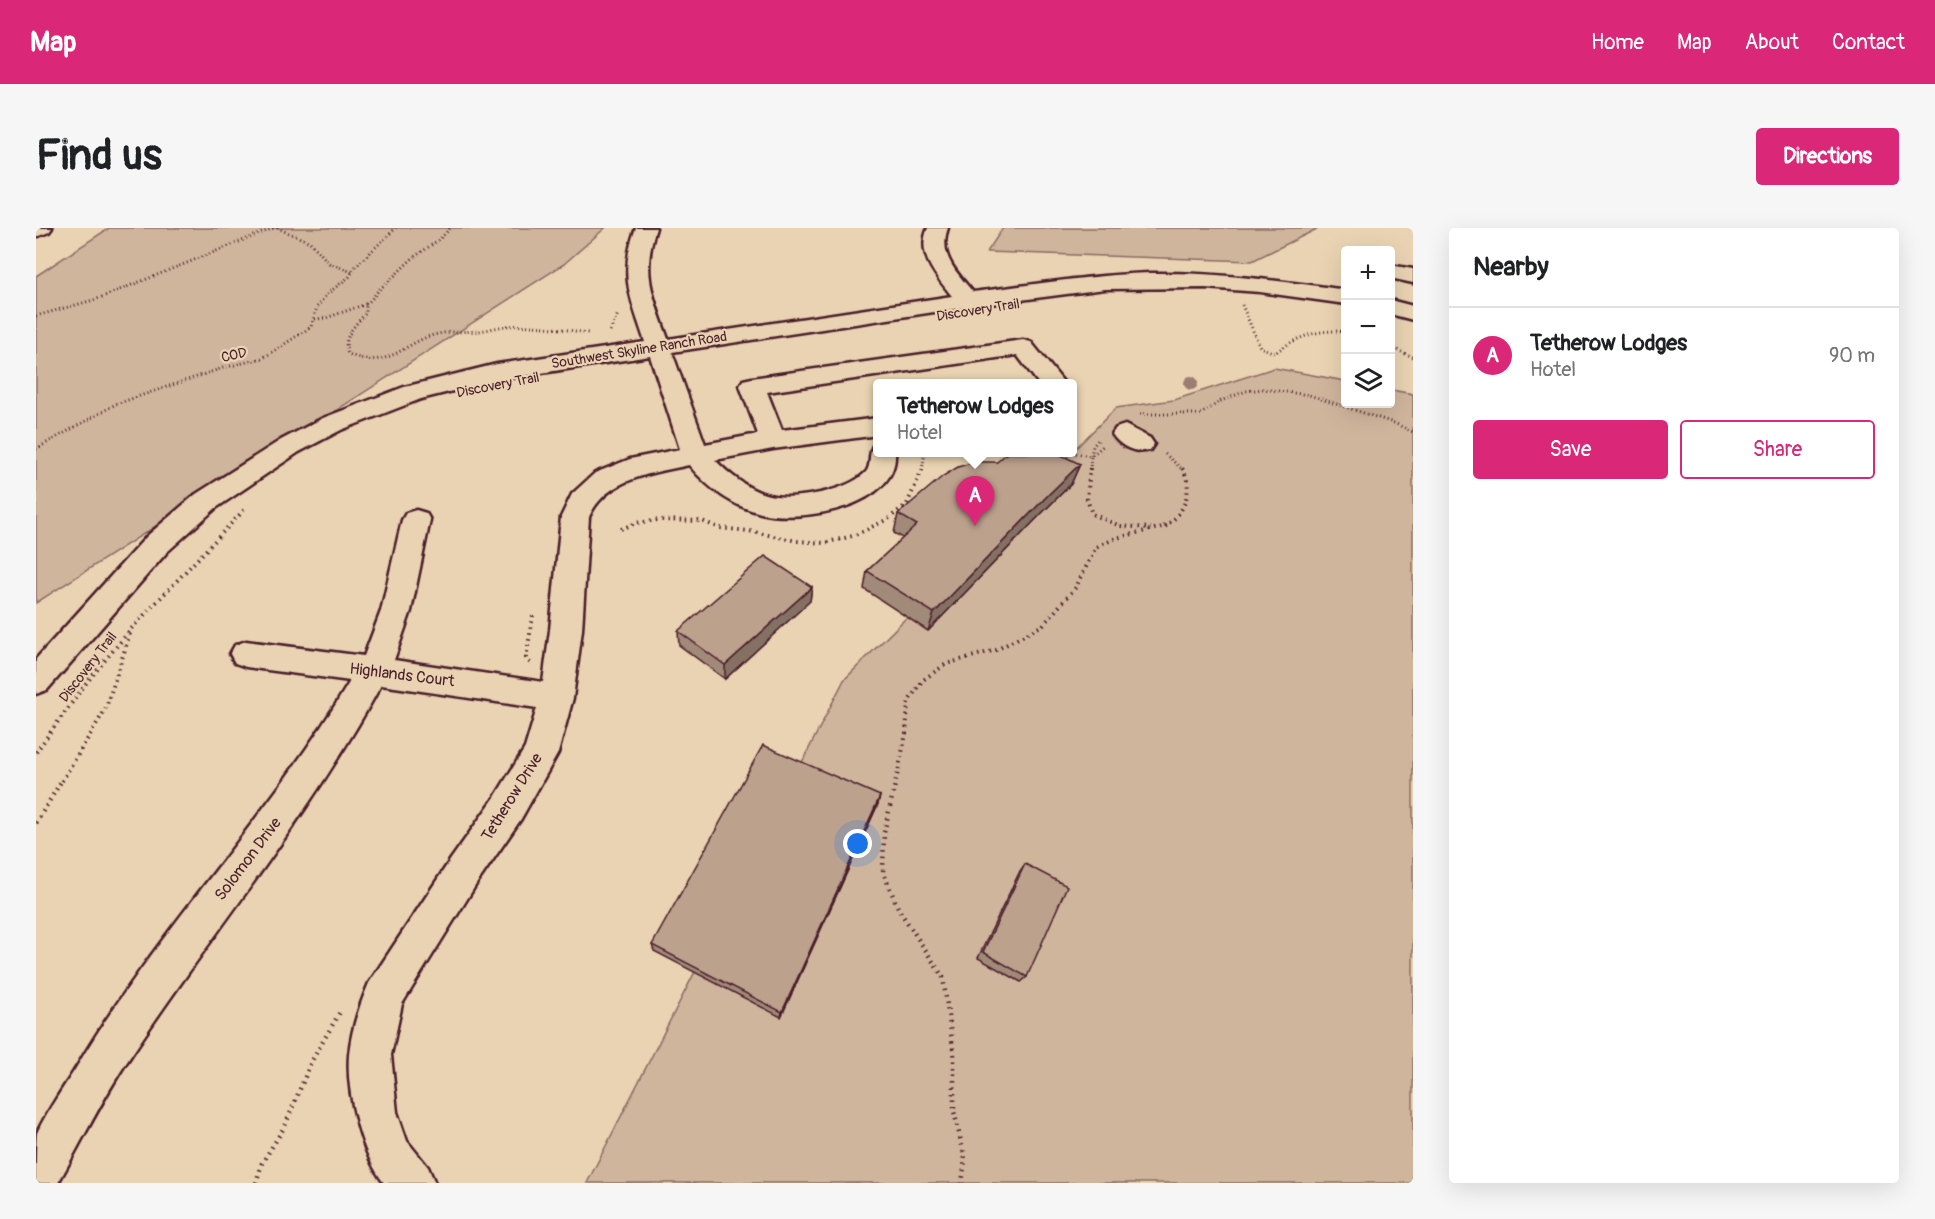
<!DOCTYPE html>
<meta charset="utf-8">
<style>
body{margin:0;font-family:Pangolin,sans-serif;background:#f6f6f6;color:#202124}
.controls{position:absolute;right:18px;top:18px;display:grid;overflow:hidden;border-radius:6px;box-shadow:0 6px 24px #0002}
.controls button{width:54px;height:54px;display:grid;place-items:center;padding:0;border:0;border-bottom:2px solid #e0e0e0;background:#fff;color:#202124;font:30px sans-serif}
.you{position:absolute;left:822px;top:616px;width:21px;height:21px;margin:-15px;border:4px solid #fff;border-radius:50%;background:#1a73e8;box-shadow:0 0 0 9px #1a73e833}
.badge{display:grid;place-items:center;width:39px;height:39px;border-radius:50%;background:#db2777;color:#fff;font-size:20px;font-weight:700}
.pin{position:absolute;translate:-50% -50px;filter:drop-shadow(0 2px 3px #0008)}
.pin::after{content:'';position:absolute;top:32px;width:21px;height:18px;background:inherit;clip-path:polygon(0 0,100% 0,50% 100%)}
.popup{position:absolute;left:837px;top:151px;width:204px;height:78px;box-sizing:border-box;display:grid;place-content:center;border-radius:6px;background:#fff;filter:drop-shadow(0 2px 4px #0005);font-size:20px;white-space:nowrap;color:#757577}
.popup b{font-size:22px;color:#202124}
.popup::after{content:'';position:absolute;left:50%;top:100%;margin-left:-12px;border:12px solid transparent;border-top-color:#fff}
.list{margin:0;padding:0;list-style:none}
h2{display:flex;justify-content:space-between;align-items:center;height:78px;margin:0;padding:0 24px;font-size:26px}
h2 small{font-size:20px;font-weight:400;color:#757577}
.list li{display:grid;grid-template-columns:39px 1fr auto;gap:18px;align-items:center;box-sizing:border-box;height:96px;padding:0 24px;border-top:2px solid #e0e0e0}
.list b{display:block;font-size:22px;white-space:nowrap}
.list p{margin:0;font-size:20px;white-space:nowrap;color:#757577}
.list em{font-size:20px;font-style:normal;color:#757577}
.actions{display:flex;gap:12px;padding:18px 24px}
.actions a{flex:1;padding:14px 0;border:2px solid #db2777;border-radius:6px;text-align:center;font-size:21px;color:#db2777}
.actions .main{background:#db2777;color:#fff}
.icon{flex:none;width:33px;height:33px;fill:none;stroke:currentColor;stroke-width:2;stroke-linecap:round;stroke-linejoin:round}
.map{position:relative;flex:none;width:1377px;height:955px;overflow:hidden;border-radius:6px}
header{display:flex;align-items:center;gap:36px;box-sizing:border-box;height:84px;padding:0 30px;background:#db2777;color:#fff}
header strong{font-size:28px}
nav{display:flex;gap:33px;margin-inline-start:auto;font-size:21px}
.intro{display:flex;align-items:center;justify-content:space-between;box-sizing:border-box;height:144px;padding:0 36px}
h1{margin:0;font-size:42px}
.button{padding:15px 27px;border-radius:6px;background:#db2777;color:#fff;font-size:21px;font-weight:700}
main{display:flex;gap:36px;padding:0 36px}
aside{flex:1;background:#fff;border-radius:6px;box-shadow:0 6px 24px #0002}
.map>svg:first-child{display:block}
</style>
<header>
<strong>Map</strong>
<nav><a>Home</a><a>Map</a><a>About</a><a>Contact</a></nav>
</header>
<div class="intro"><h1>Find us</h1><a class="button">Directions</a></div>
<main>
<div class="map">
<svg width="1377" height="955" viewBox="0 0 1377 955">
<rect width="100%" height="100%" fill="#e9d3b2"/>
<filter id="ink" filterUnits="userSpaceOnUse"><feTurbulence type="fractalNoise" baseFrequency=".0167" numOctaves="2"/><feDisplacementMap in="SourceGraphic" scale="12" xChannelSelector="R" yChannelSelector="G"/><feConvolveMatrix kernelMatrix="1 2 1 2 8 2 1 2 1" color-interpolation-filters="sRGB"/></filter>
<g filter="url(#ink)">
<path fill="#cfb59c" stroke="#8c6a64" stroke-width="1.5" d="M73 0H569L528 36 0 375V48Z
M967 0H1283L1216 33 951 24Z
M1238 140 1309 153 1310 176H1354L1355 162 1377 166V955H551L808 452 1080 180 1138 172Z"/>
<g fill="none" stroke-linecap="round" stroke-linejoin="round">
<g stroke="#4a1f2b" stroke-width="5">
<path id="minor" d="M600 0H620C605 45 617 69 632 111L916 68C900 48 880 26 892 0H912C902 27 921 45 937 64 996 57 1055 47 1114 45 1180 44 1245 53 1310 62V76L1224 64 1169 60 1069 61 931 79 636 124 669 216 722 206 704 158 707 152 716 150 987 112 995 114 1029 156H1003L981 127 731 164 746 202 842 190V207L737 221 679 232C693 246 710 260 729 266 754 274 811 264 830 244 836 237 832 226 837 218L842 216V224H859C863 279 765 295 725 285 696 278 672 260 653 237 617 245 570 250 553 289L546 402 537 470 522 525 485 591 441 655 366 776 355 827 361 884 371 913 392 939 399 955H348C325 925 310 864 313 827 315 803 324 776 333 755L415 631 459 569 489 520 501 480 345 457C273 589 177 704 94 829 67 869 46 913 22 955H0C0 943 0 916 1 905 12 881 29 858 43 835 123 700 234 588 314 453L210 439 199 435 194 426 199 417 210 413 328 428 345 383 366 292 370 285 380 282 390 285 394 292 375 383 358 432 507 454 514 402 525 289 536 266 559 245 594 231 644 221 614 128 461 152 385 171 305 202 263 224 180 280 131 324 11 462 0 466V431L111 308 160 266 245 212 287 190 368 159 461 136 609 114C595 71 582 46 600 0Z
M1354 37 1377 41V55L1354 50Z
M1354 72 1377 78V92L1354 86Z
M1089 197 1114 210 1118 216 1114 222C1100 226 1084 219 1076 206L1080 200Z"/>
</g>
<g stroke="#4a1f2b" stroke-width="5">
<path id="major" d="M0 0H16L13 4 0 9Z"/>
</g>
<path stroke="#4a1f2b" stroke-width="3" stroke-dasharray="1 3" stroke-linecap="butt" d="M241 0 274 14 293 35 316 44
M330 76C337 71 340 64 346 59 357 50 366 40 377 30 390 20 404 13 414 0
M1206 77 1224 119 1239 125C1260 109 1284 100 1310 104
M0 88 61 71 238 0
M279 91 290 90 330 76V85C320 96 305 110 312 126 355 144 367 113 402 106 415 103 429 104 443 103 452 102 461 99 470 98 497 96 525 101 552 105
M574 103 582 86
M1354 119 1377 129
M1104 186H1165L1185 173 1210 163 1227 161 1273 167 1358 195 1377 204
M0 221 80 176 187 140 227 130 275 99 281 79 291 66 313 49 320 38 360 0
M1032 224 1055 228 1057 218 1062 212
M1129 226 1147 242
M886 242 889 224
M1054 242 1055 228 1067 218"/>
<path stroke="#4a1f2b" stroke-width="4" stroke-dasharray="1.5 4.5" stroke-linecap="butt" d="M1054 240 1051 271 1056 286 1084 298 1115 300
M1128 298C1148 288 1159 260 1146 240
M585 301 600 295 622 292 666 293 684 300 713 303 761 313 788 315 817 308 852 291 871 276 887 240
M494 435 490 430 497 388
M0 524 51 454 95 401 208 282
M26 553 69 482 95 403
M860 553 870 506 872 474 887 452 910 436 960 422 1007 397 1040 359 1060 319 1080 310 1131 298"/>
<path stroke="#4a1f2b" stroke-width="4.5" stroke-dasharray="1.5 5" stroke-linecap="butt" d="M860 552 848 605 847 644 863 682 907 749 918 827V883L929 931 926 955
M0 595 26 552
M220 955 226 935 249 898 275 834 304 784"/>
<use href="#minor" fill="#e9d3b2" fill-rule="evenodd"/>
<use href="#major" fill="#e9d3b2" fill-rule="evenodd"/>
</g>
<circle fill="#9d7d71" cx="1155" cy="155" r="7"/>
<path fill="#a28a79" stroke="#4a1f2b" stroke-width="1.5" d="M1044 236 1035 256 1005 286 892 403 828 361 831 343 867 310 858 305 862 286Z
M776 359 774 373 689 451 643 417 642 403Z
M844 568 842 576 745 789 618 723 616 717Z
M989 636 991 749 985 754 942 730 984 643Z"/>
<path fill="#847163" stroke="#4a1f2b" stroke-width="1.5" d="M1044 236 1035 256 1005 286 892 403 898 385 1013 266Z
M776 359 774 373 689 451V437Z
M844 568 842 576 745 789 746 784Z"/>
<path fill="#bca18d" stroke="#4a1f2b" stroke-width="1.5" d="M971 225H1021L1044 236 1013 266 898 385 831 343 881 297 862 286 907 248 922 239 938 234H961Z
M729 328 776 359 689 437 642 403Z
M727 517 844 568 746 784 616 717Z
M989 636 1031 658 991 749 947 724Z"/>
</g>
<g text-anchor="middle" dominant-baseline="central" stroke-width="4.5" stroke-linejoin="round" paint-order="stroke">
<g font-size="14" fill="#4a1f2b" stroke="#e9d3b2">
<text transform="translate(942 82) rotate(-9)">Discovery Trail</text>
<text transform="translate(603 122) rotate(-9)">Southwest Skyline Ranch Road</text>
<text transform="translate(198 127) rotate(-13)">COD</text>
<text transform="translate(462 157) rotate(-11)">Discovery Trail</text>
<text transform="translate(52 439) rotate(-52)">Discovery Trail</text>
</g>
<g font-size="16" fill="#4a1f2b" stroke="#e9d3b2">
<text transform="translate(366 447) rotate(7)">Highlands Court</text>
<text transform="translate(476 569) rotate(-58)">Tetherow Drive</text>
<text transform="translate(212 631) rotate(-53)">Solomon Drive</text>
</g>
</g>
</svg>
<div class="controls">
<button>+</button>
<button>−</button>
<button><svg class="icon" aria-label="layers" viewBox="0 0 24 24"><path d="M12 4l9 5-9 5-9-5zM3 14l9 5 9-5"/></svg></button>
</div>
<div class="you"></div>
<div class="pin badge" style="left:939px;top:298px">A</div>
<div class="popup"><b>Tetherow Lodges</b>Hotel</div>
</div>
<aside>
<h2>Nearby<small></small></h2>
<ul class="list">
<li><span class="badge">A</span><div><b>Tetherow Lodges</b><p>Hotel</p></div><em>90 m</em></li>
</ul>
<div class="actions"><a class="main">Save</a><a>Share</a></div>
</aside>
</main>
